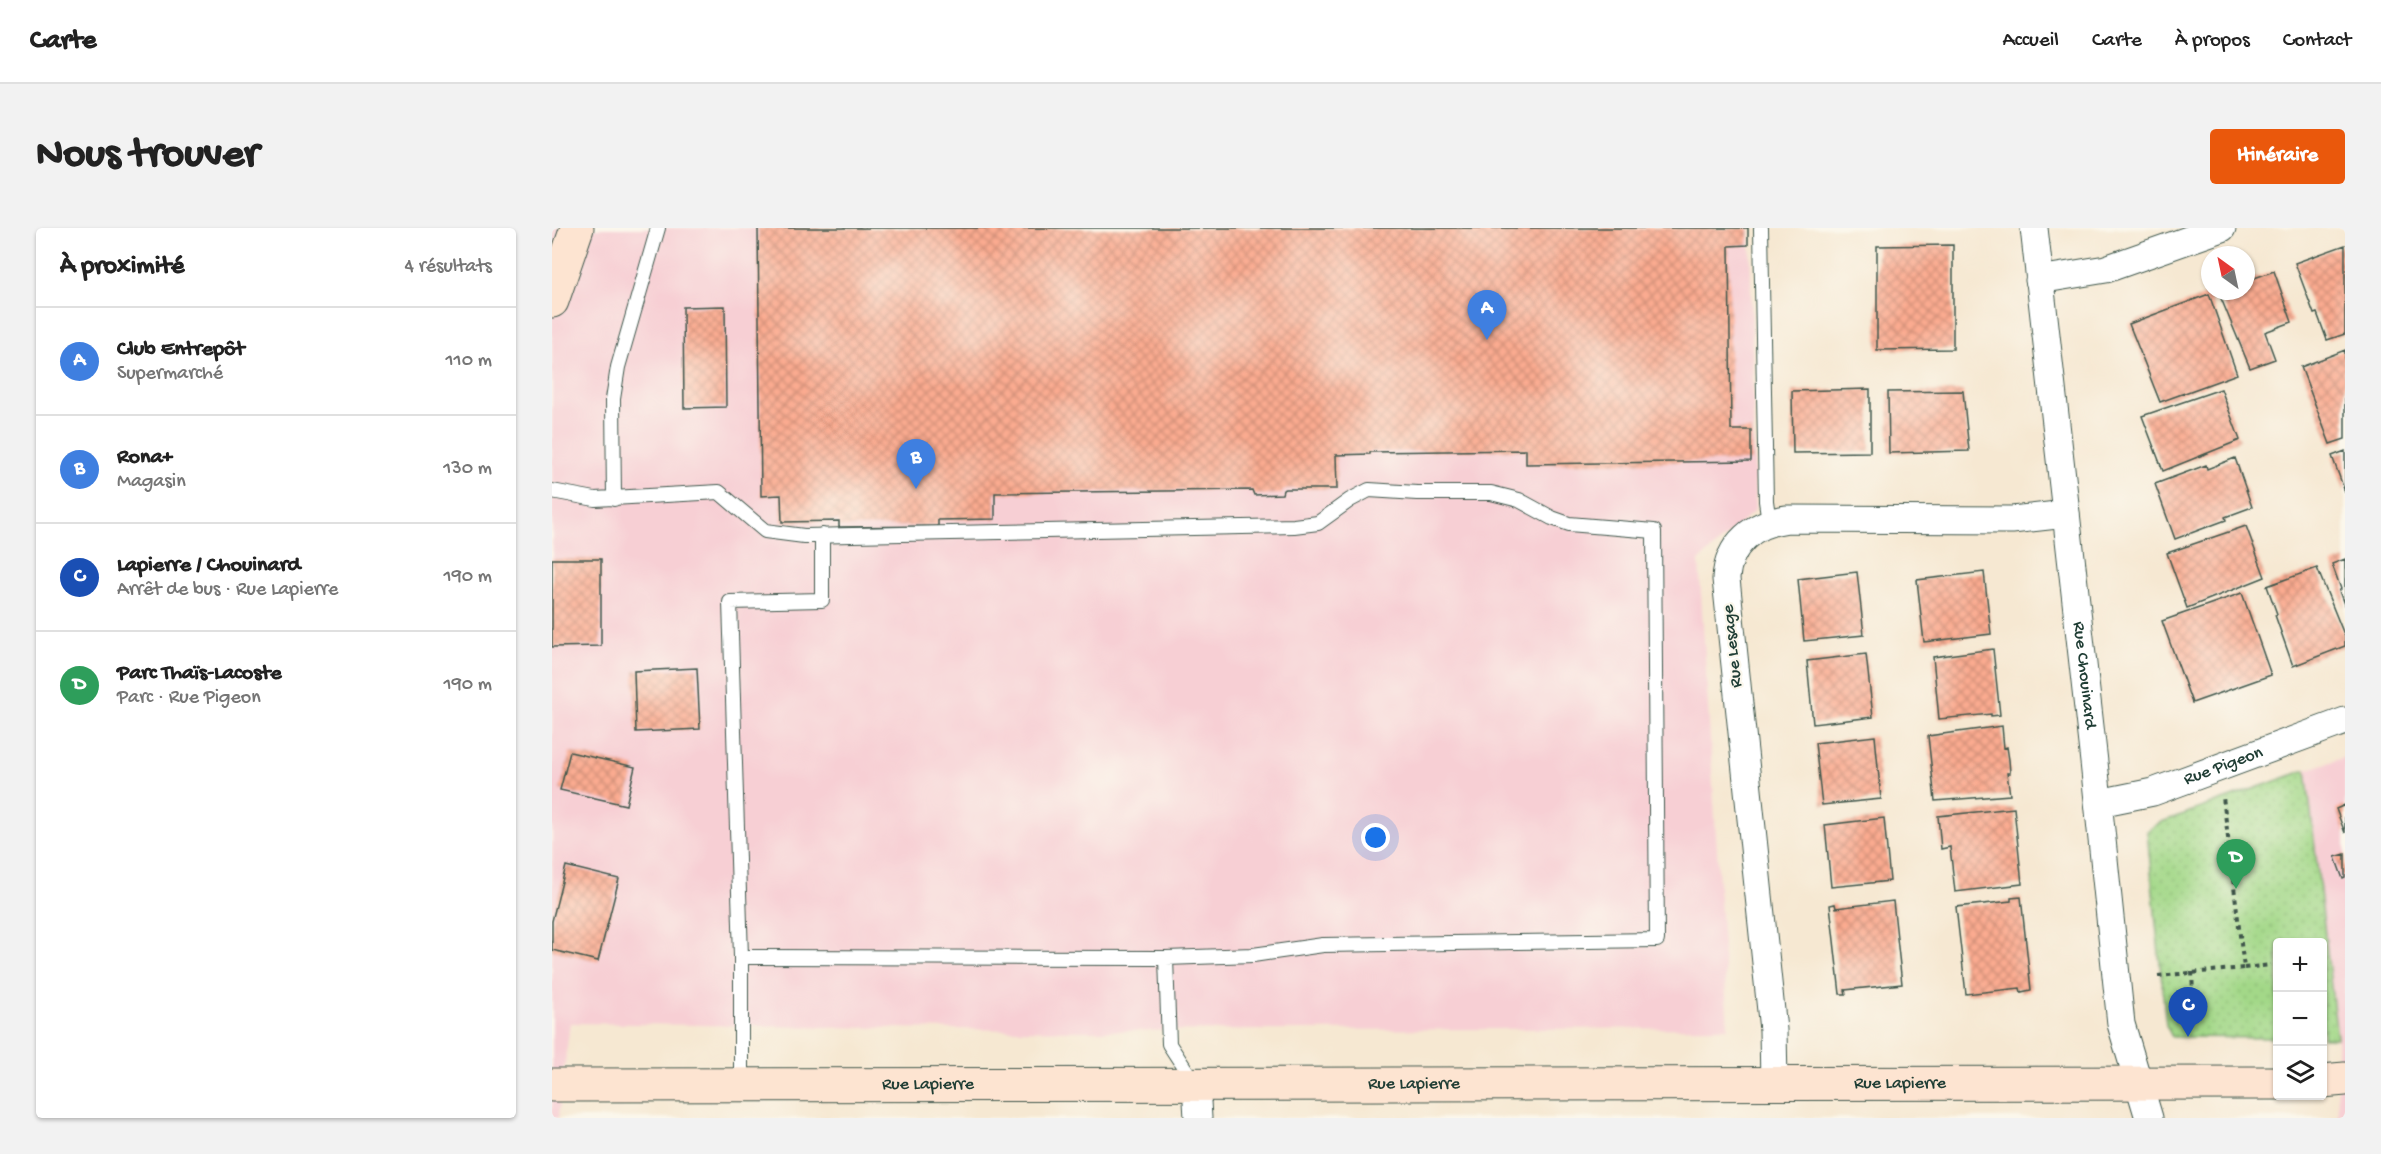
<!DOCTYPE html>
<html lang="fr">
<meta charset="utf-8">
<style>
body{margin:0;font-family:"Gochi Hand",sans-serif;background:#f2f2f2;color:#222}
.controls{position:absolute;right:18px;bottom:18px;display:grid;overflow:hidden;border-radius:6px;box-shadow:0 2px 4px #0004}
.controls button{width:54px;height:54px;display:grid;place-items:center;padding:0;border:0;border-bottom:2px solid #e0e0e0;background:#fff;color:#222;font:30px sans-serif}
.compass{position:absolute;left:1649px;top:18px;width:54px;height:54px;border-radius:50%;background:#fff;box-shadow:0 2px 4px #0004;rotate:327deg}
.you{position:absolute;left:824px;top:610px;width:21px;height:21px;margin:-15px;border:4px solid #fff;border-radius:50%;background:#1a73e8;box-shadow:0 0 0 9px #1a73e833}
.badge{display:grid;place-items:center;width:39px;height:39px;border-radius:50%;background:#ea580c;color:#fff;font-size:20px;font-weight:700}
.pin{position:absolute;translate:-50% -50px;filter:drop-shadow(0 2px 3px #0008)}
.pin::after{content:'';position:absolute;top:32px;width:21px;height:18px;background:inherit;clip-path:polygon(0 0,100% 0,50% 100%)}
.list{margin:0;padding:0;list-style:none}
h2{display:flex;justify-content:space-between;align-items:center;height:78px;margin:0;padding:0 24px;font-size:26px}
h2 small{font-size:20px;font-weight:400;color:#767676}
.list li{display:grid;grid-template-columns:39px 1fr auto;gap:18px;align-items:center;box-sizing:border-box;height:108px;padding:0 24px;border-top:2px solid #e0e0e0}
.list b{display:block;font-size:22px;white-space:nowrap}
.list p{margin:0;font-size:20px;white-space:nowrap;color:#767676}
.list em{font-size:20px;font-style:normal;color:#767676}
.icon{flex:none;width:33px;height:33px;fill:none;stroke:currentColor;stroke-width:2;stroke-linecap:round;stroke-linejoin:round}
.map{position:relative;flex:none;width:1793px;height:890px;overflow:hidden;border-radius:6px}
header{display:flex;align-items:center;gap:36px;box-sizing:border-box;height:84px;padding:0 30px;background:#fff;border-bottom:2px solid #e0e0e0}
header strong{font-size:28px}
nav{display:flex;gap:33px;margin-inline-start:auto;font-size:21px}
.intro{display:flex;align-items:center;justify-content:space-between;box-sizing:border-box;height:144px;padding:0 36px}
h1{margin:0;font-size:42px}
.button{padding:15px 27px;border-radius:6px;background:#ea580c;color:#fff;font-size:21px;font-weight:700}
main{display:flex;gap:36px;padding:0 36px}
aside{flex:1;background:#fff;border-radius:6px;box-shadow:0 2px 4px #0004}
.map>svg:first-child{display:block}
</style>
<header>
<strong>Carte</strong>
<nav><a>Accueil</a><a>Carte</a><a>À propos</a><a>Contact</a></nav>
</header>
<div class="intro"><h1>Nous trouver</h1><a class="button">Itinéraire</a></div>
<main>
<aside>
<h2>À proximité<small>4 résultats</small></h2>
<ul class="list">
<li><span class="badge" style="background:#3f7fe0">A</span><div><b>Club Entrepôt</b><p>Supermarché</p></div><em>110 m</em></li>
<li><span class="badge" style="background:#3f7fe0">B</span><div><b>Rona+</b><p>Magasin</p></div><em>130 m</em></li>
<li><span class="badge" style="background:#1a4fb4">C</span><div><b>Lapierre / Chouinard</b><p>Arrêt de bus · Rue Lapierre</p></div><em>190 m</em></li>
<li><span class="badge" style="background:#2e9e5b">D</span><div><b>Parc Thaïs-Lacoste</b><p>Parc · Rue Pigeon</p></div><em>190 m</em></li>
</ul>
</aside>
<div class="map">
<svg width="1793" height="890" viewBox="0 0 1793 890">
<defs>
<pattern id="park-dots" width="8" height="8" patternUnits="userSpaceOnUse" patternTransform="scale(1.5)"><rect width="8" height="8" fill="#a3d888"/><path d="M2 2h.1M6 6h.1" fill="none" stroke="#8cba76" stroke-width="1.8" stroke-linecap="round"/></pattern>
<pattern id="building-cross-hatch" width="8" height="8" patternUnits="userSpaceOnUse" patternTransform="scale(1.5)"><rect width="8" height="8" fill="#fbab90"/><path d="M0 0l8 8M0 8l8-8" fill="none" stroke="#cb8c76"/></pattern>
</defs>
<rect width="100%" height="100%" fill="#fbf7ec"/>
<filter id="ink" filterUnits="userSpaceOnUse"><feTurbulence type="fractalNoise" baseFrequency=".0167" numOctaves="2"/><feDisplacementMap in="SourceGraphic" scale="12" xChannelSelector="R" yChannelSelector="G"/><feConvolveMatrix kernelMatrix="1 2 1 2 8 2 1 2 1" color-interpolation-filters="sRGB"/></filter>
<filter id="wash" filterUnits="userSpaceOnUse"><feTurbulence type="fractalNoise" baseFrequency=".008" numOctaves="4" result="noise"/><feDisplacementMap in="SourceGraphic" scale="24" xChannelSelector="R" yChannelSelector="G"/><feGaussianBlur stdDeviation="1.35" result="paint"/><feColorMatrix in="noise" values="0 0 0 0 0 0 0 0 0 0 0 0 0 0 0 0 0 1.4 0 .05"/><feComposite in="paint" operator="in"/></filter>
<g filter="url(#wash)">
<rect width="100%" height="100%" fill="#f6e8d2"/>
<path fill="#f7cfd4" d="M0 0H1198L1203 282 1147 333 1176 800 530 803 18 795 6 890H0Z
M1793 529V890H1786L1785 810 1754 542Z"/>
<path fill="url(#park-dots)" stroke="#618a5e" stroke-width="1.5" d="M1754 542 1785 810H1771L1770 714H1726L1725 810 1620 809 1614 797 1595 603 1607 595Z"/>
<g id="blocks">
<path fill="url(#building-cross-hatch)" d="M206 0H1196V17L1177 18 1179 202H1199V233L974 236V222L818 224V226L784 227 785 261H734L731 262 730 266 702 267 700 262 443 265V291L386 292V298L287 299V293L230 294 229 267 209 268Z
M1401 17V121L1325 122V18Z
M1793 17V106L1775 112 1765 85 1762 86 1743 35Z
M1722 43 1740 94 1713 104 1723 131 1698 140 1666 63H1694V53Z
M1657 66 1685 146 1608 174 1577 96Z
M173 78 174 179 132 180 131 79Z
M1793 122V211L1778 216 1749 139Z
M1318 161V224L1241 225 1240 163Z
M1669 161 1688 212 1611 243 1590 188Z
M1411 163 1417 223 1337 225 1336 164Z
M1793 223V264L1780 228Z
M1683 230 1700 279 1673 289 1674 292 1623 311 1603 256 1654 237 1655 241Z
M1694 298 1713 349 1635 380 1615 325Z
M0 331H49V418L0 419Z
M1793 331V379L1787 363 1789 361 1780 336Z
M1765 340 1793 409V418L1741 438 1723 387 1725 386 1715 358Z
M1305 344 1312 407 1252 413 1246 351Z
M1432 344 1439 406 1372 414 1365 352Z
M1690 365 1719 447 1640 475 1610 393Z
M1441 421 1448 487 1439 488V486L1387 491 1381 429Z
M1314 426 1321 489 1261 496 1255 433Z
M145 440 148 501 84 504 82 443Z
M1450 498 1452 520 1455 519 1457 532 1458 545H1455L1458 567 1383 573 1376 508Z
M1323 508 1329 571 1270 577 1263 515Z
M18 524 83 539 74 577 8 562Z
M1793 577V605L1784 581Z
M1462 580 1470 656 1403 664 1398 619 1389 621 1386 588Z
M1332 590 1338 653 1279 659 1273 597Z
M1793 626V650L1791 651 1783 629Z
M14 638 67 651 46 733 0 722V693Z
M1469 669 1479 762 1469 764 1468 760 1414 766 1404 679 1459 673V670Z
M1341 673 1350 756 1293 762 1294 766H1288L1278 677 1283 676 1284 680Z"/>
</g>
</g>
<g filter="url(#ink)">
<use href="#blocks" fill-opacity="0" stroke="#3f574c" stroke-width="1.5"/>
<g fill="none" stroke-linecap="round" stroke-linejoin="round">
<g stroke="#3f574c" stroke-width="16">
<path id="lane" d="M1209 0 1214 273 1217 294
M0 263 43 271 167 264 213 303 252 308 742 298 766 295 798 272 817 262 865 265H939L967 272 1000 290 1017 296 1102 303 1105 712 771 717 701 727 614 730 189 729
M62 271 61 171 66 139 106 0
M614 730 617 816 643 856
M189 857V729L178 374 270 372V307"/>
</g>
<g stroke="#3f574c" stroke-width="29">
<g id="street">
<path id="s1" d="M1482 0 1542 534 1569 796 1597 890"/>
<path d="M1487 52 1554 41 1670 0"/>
<path id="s2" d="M1547 575 1601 564 1793 493"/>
<path d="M644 856 646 890"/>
<path d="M1222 856 1221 802 1174 351C1176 316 1202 295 1235 291L1460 292 1514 286"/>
</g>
</g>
<g stroke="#3f574c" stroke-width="35">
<g id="secondary">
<path d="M0 73 25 0"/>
<path d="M1770 853 1793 851"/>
<path id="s3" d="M0 857 1726 855"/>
</g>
</g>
<path stroke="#3f574c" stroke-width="4" stroke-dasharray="4.5 4.5" stroke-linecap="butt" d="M1677 644 1692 642
M1692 740 1719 737
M1640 744 1641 765
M1606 748 1692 740 1671 569"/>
<use href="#lane" stroke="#fff" stroke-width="14"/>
<use href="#street" stroke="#fff" stroke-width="27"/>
<use href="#secondary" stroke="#fde4d1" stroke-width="33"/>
</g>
</g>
<g text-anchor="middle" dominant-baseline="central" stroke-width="4.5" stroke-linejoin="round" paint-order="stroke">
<g font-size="18" fill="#1f3d34" stroke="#fbf7ec">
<text transform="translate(1181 418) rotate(-96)">Rue Lesage</text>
<text stroke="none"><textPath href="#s1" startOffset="450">Rue Chouinard</textPath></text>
<text stroke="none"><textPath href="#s2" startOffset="130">Rue Pigeon</textPath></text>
<text stroke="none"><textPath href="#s3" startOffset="1348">Rue Lapierre</textPath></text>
<text stroke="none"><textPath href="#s3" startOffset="862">Rue Lapierre</textPath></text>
<text stroke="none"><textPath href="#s3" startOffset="376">Rue Lapierre</textPath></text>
</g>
</g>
</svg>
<div class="controls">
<button>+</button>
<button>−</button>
<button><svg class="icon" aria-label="layers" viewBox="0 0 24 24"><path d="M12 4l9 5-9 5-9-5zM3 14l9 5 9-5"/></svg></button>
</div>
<svg class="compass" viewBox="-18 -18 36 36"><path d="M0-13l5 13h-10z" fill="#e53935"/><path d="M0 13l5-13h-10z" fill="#767676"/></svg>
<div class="you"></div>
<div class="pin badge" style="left:935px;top:112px;background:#3f7fe0">A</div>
<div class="pin badge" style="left:364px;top:261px;background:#3f7fe0">B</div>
<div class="pin badge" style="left:1636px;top:809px;background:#1a4fb4">C</div>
<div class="pin badge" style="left:1684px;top:661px;background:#2e9e5b">D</div>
</div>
</main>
